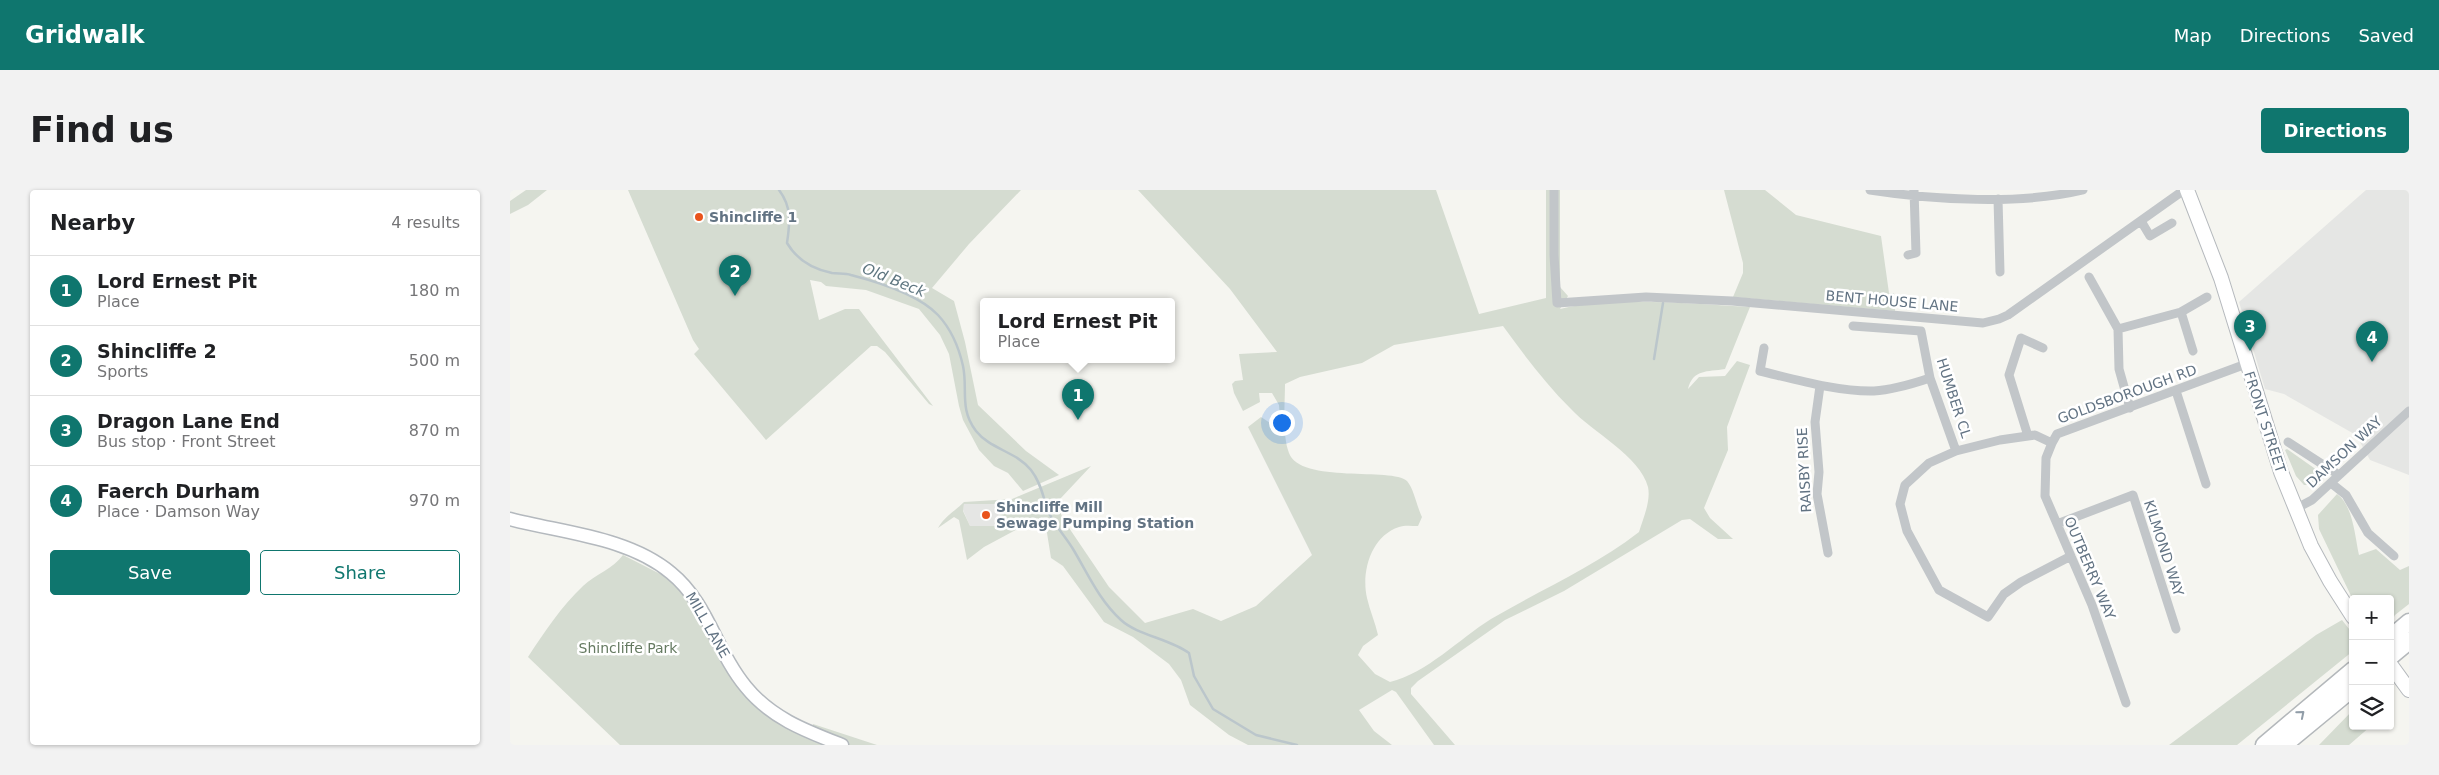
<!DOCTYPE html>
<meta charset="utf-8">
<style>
body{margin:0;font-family:"DejaVu Sans",sans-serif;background:#f2f2f2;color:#202124}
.controls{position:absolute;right:15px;bottom:15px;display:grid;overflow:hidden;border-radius:5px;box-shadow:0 1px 4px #0004}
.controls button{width:45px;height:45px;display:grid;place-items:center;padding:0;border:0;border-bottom:1px solid #e0e0e0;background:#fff;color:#202124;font:25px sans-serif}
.you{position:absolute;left:771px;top:232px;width:18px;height:18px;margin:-12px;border:4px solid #fff;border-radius:50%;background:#1a73e8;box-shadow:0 0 0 8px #1a73e833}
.badge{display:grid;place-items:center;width:32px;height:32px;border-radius:50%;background:#0f766e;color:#fff;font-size:16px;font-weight:700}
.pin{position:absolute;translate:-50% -41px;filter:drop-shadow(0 1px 2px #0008)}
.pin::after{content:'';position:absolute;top:26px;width:18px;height:15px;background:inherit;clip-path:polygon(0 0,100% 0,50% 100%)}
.popup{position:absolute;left:470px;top:108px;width:195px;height:65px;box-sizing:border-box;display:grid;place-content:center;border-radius:5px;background:#fff;filter:drop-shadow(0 1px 4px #0005);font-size:16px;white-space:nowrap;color:#757577}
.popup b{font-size:19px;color:#202124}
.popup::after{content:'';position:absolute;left:50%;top:100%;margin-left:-10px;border:10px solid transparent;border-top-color:#fff}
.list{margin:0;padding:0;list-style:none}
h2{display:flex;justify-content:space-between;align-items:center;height:65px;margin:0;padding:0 20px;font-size:21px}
h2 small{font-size:16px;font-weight:400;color:#757577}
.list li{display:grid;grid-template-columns:32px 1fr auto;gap:15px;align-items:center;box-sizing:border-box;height:70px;padding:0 20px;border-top:1px solid #e0e0e0}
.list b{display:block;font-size:19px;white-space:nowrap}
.list p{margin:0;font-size:16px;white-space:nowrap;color:#757577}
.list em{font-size:16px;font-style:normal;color:#757577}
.actions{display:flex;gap:10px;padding:15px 20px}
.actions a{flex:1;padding:11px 0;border:1px solid #0f766e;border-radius:5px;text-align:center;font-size:18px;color:#0f766e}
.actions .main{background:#0f766e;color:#fff}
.icon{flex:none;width:28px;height:28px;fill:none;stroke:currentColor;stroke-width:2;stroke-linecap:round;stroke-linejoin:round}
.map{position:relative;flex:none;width:1899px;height:555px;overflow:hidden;border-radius:5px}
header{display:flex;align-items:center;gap:30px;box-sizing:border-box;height:70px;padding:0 25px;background:#0f766e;color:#fff}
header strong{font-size:24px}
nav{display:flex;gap:28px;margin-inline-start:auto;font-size:18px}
.intro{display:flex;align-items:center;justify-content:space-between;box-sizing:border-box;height:120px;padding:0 30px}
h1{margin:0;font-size:35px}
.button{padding:12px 22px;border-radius:5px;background:#0f766e;color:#fff;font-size:18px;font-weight:700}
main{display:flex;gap:30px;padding:0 30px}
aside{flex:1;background:#fff;border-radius:5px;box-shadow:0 1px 4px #0004}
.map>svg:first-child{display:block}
</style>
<header>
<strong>Gridwalk</strong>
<nav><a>Map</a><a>Directions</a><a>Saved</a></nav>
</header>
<div class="intro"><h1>Find us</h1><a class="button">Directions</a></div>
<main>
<aside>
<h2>Nearby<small>4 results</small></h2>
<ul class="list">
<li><span class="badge">1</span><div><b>Lord Ernest Pit</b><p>Place</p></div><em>180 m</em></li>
<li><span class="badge">2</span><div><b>Shincliffe 2</b><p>Sports</p></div><em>500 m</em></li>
<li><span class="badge">3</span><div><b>Dragon Lane End</b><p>Bus stop · Front Street</p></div><em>870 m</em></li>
<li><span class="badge">4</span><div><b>Faerch Durham</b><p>Place · Damson Way</p></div><em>970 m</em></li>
</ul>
<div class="actions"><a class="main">Save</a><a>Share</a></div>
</aside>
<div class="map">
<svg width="1899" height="555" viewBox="0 0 1899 555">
<rect width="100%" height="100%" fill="#f5f5f0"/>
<path fill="#e5e6e4" d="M1856 0H1899V285L1860 270 1846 245 1774 204 1755 199 1729 112Z
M454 313 489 314 490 336H460L453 320Z"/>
<path fill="#d5dcd1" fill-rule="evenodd" d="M16 0H37L18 15 0 24V11Z
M118 0H511L459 54 422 98 444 111 455 152 468 215 516 261 549 285 513 301 498 283 484 276 469 260 453 230 449 216 439 164 430 145 409 119 356 100 316 96 311 92 300 90 309 130 335 119H349L423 216 419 214 375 162 367 156H361L256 250 184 164 189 159 183 150Z
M628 0H926L969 124 1036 108V0H1050V97L1058 106 1050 119C1105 106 1183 114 1240 117L1215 179C1197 182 1183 179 1178 199L1189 187 1215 186 1227 171 1240 175 1217 237 1218 260 1194 318 1200 328 1223 349H1208L1180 329 1172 330 1054 401 995 430 908 491 901 498V504L945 555H924L886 502 882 500 849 520 864 541 882 555H738L719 545 680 515 671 490 659 474 623 447 594 432 553 376 541 368 537 343 528 328 474 357 457 370 449 330 444 327 428 338C435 326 445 321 454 312L502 309 581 276 550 309 549 319 553 329 599 397 635 433 683 419 711 431 746 416 802 365 738 237 751 227 763 235 770 228 769 215 762 203H749L750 212 733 221 724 203 722 194 725 191 733 190 729 164 767 162 720 99ZM993 136C1014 165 1035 193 1061 219 1082 242 1130 266 1138 297 1141 311 1133 329 1129 342 1084 377 1030 400 981 429 949 449 917 483 880 492L865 484 848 465 853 456 868 445C865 432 860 421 857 408 851 382 861 346 889 337 894 335 902 336 908 336L912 327C907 317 904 299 897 291 883 277 790 294 779 263 772 245 775 214 775 194L790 187 852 173 884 155ZM454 314H489L490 336H460L453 321Z
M1214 0H1255L1286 25 1371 46 1379 103H1384L1385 121 1223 107 1233 83V73Z
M1777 259 1814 285 1810 294 1803 297 1802 295H1794L1786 286 1775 260Z
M1827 304C1843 315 1845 347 1849 365L1866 359 1890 380 1899 376V414L1885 425 1880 434V409L1843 410 1809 339 1808 325Z
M113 365 160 389 178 411 223 489 301 542 303 534 367 555H110L18 467C35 441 51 417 73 396 86 384 103 379 113 365Z
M1832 430 1843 444V461L1727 555H1659L1806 445Z
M1843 520V536H1861L1839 555H1809Z"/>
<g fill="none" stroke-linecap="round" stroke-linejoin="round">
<path stroke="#bbc6cb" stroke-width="2.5" d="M269 0C282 17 280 33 277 53 287 70 302 79 322 83 328 84 335 83 341 85 368 92 409 105 428 125 441 139 449 158 453 176 458 199 449 219 466 241 480 259 507 262 521 280 532 294 533 309 540 325 546 337 556 347 563 359 578 384 589 410 611 430 627 445 660 449 679 463L684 486 703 519 746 545 787 555
M1144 169 1153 113"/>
<g stroke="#b4b9be" stroke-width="15">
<path id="secondary" d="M0 329C53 343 118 347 161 383 198 413 206 461 236 497 261 528 296 541 332 555"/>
</g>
<g stroke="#b5b9bd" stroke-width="16">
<path id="primary" d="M1677 0 1711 88 1771 282 1801 356 1820 391 1843 427
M1880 474 1899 500"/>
</g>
<g stroke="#b4b8bb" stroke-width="19">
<path id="motorway" d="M1880 448 1899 432
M1880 467 1899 451
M1754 555 1843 480
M1774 555 1843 498"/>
</g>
<path stroke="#c2c6c9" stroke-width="9" d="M1044 0V65L1047 113 1136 107 1222 111 1473 133 1489 129 1498 125 1674 0
M1360 0C1424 10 1511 15 1573 0
M1488 9 1490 82
M1631 31 1640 46 1662 33
M1398 65 1406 63 1404 0
M1579 87 1608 139 1609 179 1620 218
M1671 122 1697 107
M1343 136 1411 141 1420 188 1446 261
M1608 139 1671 122 1683 161
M1254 158 1250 181C1284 189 1329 202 1364 201 1383 200 1402 194 1420 188
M1310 196 1305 232 1309 282 1307 304 1318 363
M1666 201 1696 294
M1518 246 1499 185 1511 148 1533 158
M1778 252 1829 285
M1542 253 1536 268 1535 306 1582 415 1616 513
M1821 293 1836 305 1858 343 1884 366
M1785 319 1802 310 1899 221
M1547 334 1623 305 1666 439
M1561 366 1511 392 1494 404 1478 427 1429 400 1397 341 1390 314 1395 295 1419 273 1446 261 1490 250 1525 245 1542 253 1547 244 1736 174"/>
<use href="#secondary" stroke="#fff" stroke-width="12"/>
<use href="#primary" stroke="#fff" stroke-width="14"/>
<use href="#motorway" stroke="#fff" stroke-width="16"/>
</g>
<defs><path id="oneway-chevron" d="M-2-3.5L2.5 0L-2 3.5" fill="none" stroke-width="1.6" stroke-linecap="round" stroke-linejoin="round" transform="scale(1.25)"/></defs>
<use stroke="#919da8" href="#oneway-chevron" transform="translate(1791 524) rotate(-40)"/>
<g fill="#e9541c" stroke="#fff" stroke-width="2">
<circle cx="189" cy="27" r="5"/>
<circle cx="476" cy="325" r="5"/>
</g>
<g text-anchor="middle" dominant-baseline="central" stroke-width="5" stroke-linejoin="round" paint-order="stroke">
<g font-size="14" font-weight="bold" fill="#627383" stroke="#fff" text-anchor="start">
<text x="199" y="27">Shincliffe 1</text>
<text x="486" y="317">Shincliffe Mill<tspan x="486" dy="16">Sewage Pumping Station</tspan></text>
</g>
<g font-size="14" fill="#627383" stroke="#fff">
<text transform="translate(1382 111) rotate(5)">BENT HOUSE LANE</text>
<text transform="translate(1617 204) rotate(-20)">GOLDSBOROUGH RD</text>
<text transform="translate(1444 208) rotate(72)">HUMBER CL</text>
<text transform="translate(1755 232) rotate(72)">FRONT STREET</text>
<text transform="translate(1834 262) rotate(-43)">DAMSON WAY</text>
<text transform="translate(1294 280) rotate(-93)">RAISBY RISE</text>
<text transform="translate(1654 358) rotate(72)">KILMOND WAY</text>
<text transform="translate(1580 378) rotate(67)">OUTBERRY WAY</text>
<text transform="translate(198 435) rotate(60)">MILL LANE</text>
</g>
<g font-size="14" fill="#657a61" stroke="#fff">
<text x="118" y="458">Shincliffe Park</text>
</g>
<g font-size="15" font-style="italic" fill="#5e7680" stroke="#fff">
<text transform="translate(384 90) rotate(22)">Old Beck</text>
</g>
</g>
</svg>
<div class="controls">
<button>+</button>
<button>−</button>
<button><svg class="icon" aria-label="layers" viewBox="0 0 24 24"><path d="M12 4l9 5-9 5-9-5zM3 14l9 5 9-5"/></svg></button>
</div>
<div class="you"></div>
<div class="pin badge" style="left:568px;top:230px">1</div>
<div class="popup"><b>Lord Ernest Pit</b>Place</div>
<div class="pin badge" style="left:225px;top:106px">2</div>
<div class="pin badge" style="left:1740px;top:161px">3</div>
<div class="pin badge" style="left:1862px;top:172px">4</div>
</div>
</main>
